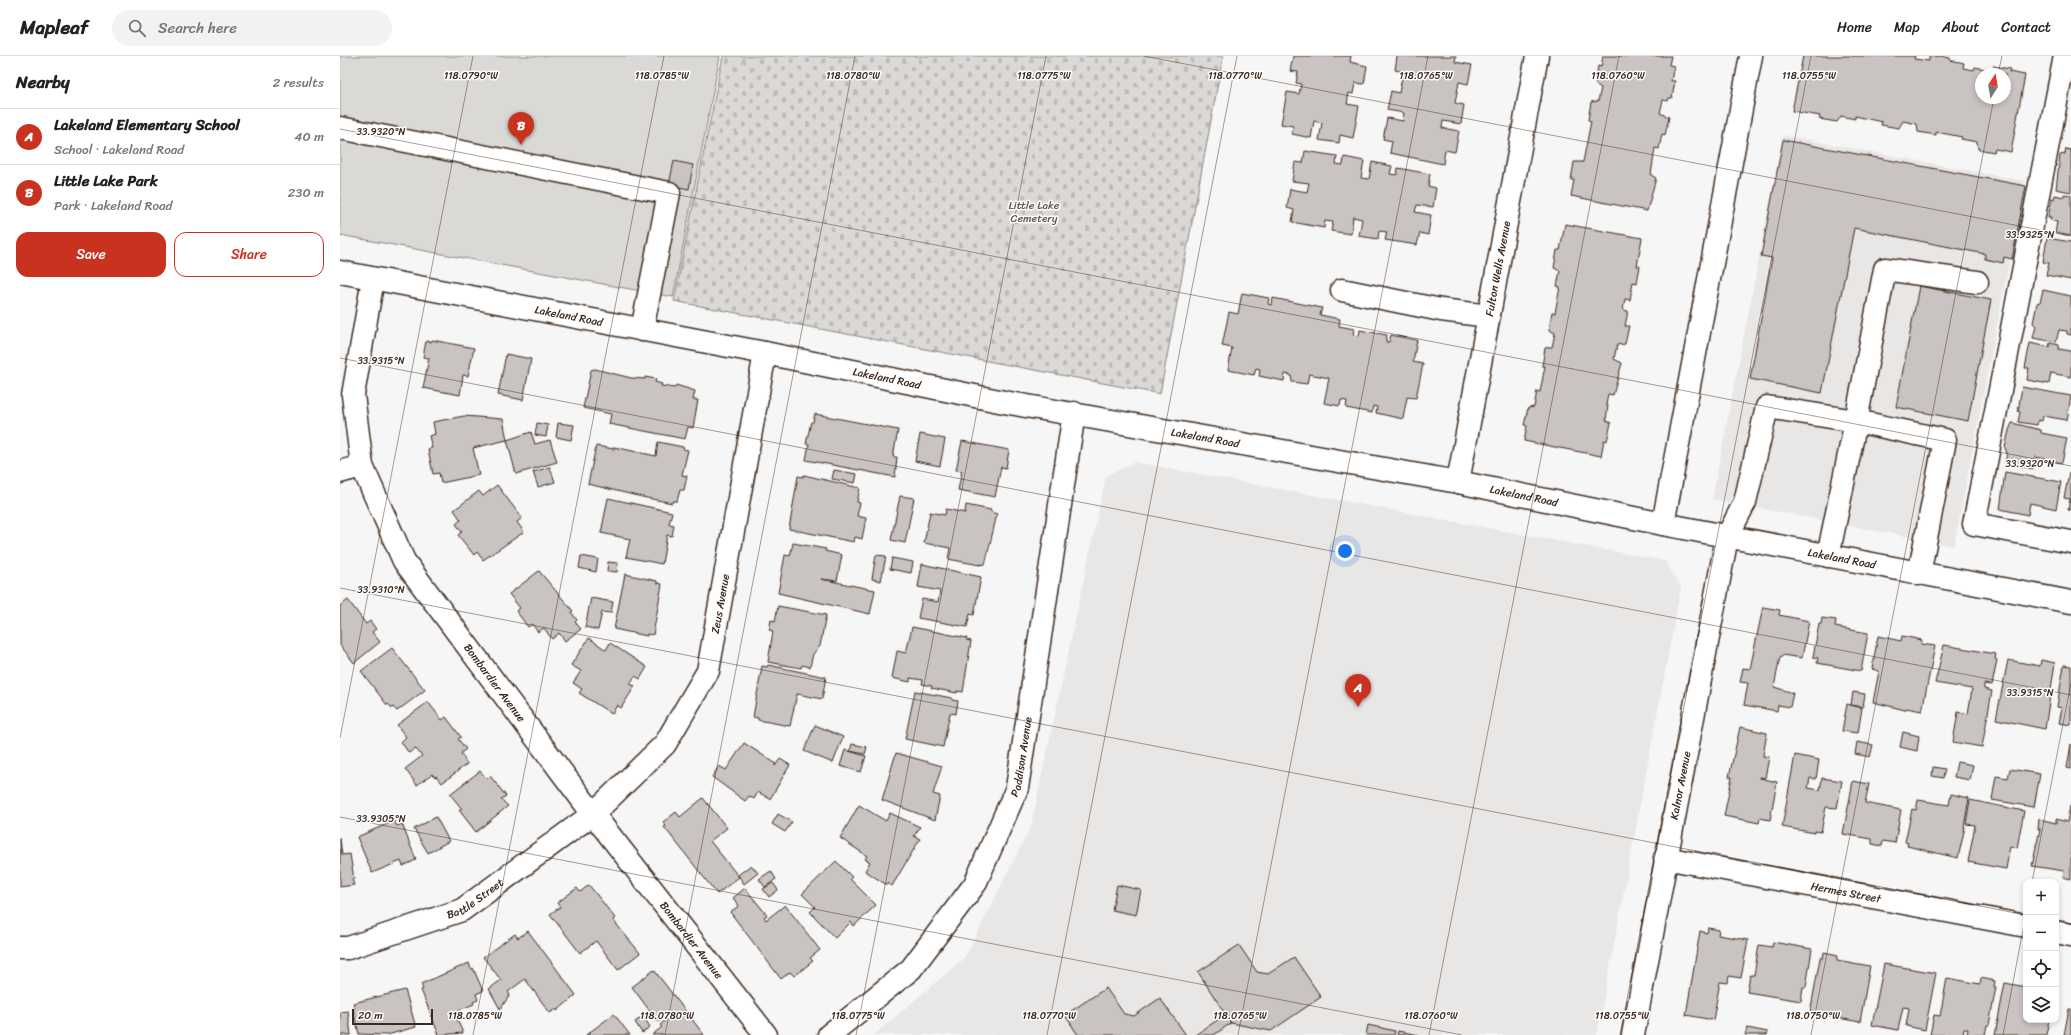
<!DOCTYPE html>
<meta charset="utf-8">
<style>
body{margin:0;font-family:Sriracha,sans-serif;background:#f2f2f2;color:#222}
.controls{position:absolute;right:12px;bottom:12px;display:grid;overflow:hidden;border-radius:8px;box-shadow:0 2px 6px #0003}
.controls button{width:36px;height:36px;display:grid;place-items:center;padding:0;border:0;border-bottom:1px solid #e0e0e0;background:#fff;color:#222;font:20px sans-serif}
.compass{position:absolute;left:1635px;top:12px;width:36px;height:36px;border-radius:50%;background:#fff;box-shadow:0 2px 6px #0003;rotate:11deg}
.scale{position:absolute;left:12px;bottom:10px;width:81px;box-sizing:border-box;padding-left:4px;border:2px solid #3b2a1e;border-top:0;font-size:11px;line-height:14px;white-space:nowrap;color:#3b2a1e;-webkit-text-stroke:3px #fff;paint-order:stroke}
.you{position:absolute;left:1005px;top:495px;width:14px;height:14px;margin:-10px;border:3px solid #fff;border-radius:50%;background:#1a73e8;box-shadow:0 0 0 6px #1a73e833}
.badge{display:grid;place-items:center;width:26px;height:26px;border-radius:50%;background:#c8321e;color:#fff;font-size:13px;font-weight:700}
.pin{position:absolute;translate:-50% -33px;filter:drop-shadow(0 1px 2px #0008)}
.pin::after{content:'';position:absolute;top:21px;width:14px;height:12px;background:inherit;clip-path:polygon(0 0,100% 0,50% 100%)}
.list{margin:0;padding:0;list-style:none}
h2{display:flex;justify-content:space-between;align-items:center;height:52px;margin:0;padding:0 16px;font-size:17px}
h2 small{font-size:13px;font-weight:400;color:#767676}
.list li{display:grid;grid-template-columns:26px 1fr auto;gap:12px;align-items:center;box-sizing:border-box;height:56px;padding:0 16px;border-top:1px solid #e0e0e0}
.list b{display:block;font-size:15px;white-space:nowrap}
.list p{margin:0;font-size:13px;white-space:nowrap;color:#767676}
.list em{font-size:13px;font-style:normal;color:#767676}
.actions{display:flex;gap:8px;padding:12px 16px}
.actions a{flex:1;padding:9px 0;border:1px solid #c8321e;border-radius:12px;text-align:center;font-size:14px;color:#c8321e}
.actions .main{background:#c8321e;color:#fff}
.icon{flex:none;width:22px;height:22px;fill:none;stroke:currentColor;stroke-width:2;stroke-linecap:round;stroke-linejoin:round}
.map{position:relative;flex:none;width:1731px;height:979px;overflow:hidden}
header{display:flex;align-items:center;gap:24px;box-sizing:border-box;height:56px;padding:0 20px;background:#fff;border-bottom:1px solid #e0e0e0}
header strong{font-size:19px}
nav{display:flex;gap:22px;margin-inline-start:auto;font-size:14px}
.search{width:280px;height:36px;background:#f2f2f2;display:flex;align-items:center;gap:10px;box-sizing:border-box;padding:0 14px;border-radius:22px;color:#767676;font-size:15px}
main{display:flex}
aside{flex:1;background:#fff}
.map>svg:first-child{display:block}
</style>
<header>
<strong>Mapleaf</strong>
<div class="search"><svg class="icon" aria-label="search" viewBox="0 0 24 24"><circle cx="10" cy="10" r="6"/><path d="M15 15l6 6"/></svg>Search here</div>
<nav><a>Home</a><a>Map</a><a>About</a><a>Contact</a></nav>
</header>
<main>
<aside>
<h2>Nearby<small>2 results</small></h2>
<ul class="list">
<li><span class="badge">A</span><div><b>Lakeland Elementary School</b><p>School · Lakeland Road</p></div><em>40 m</em></li>
<li><span class="badge">B</span><div><b>Little Lake Park</b><p>Park · Lakeland Road</p></div><em>230 m</em></li>
</ul>
<div class="actions"><a class="main">Save</a><a>Share</a></div>
</aside>
<div class="map">
<svg width="1731" height="979" viewBox="0 0 1731 979">
<defs>
<pattern id="cemetery-stones" width="16" height="16" patternUnits="userSpaceOnUse"><rect width="16" height="16" fill="#dbd9d6"/><path d="M2 7V4a2 2 0 0 1 4 0v3zM10 15v-3a2 2 0 0 1 4 0v3z" fill="#bdbab7"/></pattern>
</defs>
<rect width="100%" height="100%" fill="#f7f6f6"/>
<filter id="ink" filterUnits="userSpaceOnUse"><feTurbulence type="fractalNoise" baseFrequency=".025" numOctaves="2"/><feDisplacementMap in="SourceGraphic" scale="8" xChannelSelector="R" yChannelSelector="G"/><feConvolveMatrix kernelMatrix="1 2 1 2 8 2 1 2 1" color-interpolation-filters="sRGB"/></filter>
<g filter="url(#ink)">
<path fill="#e9e7e6" d="M1443 79 1685 125 1614 490 1372 443Z
M795 406 1325 505 1341 531 1257 979H534L625 901 691 770 766 420Z"/>
<path fill="url(#cemetery-stones)" stroke="#8b827a" d="M383 0H883L820 338 334 245Z"/>
<path fill="#dbd9d6" stroke="#8b827a" d="M0 0H380L333 241 0 179Z"/>
<path fill="#c9c3c1" stroke="#3b2a1e" fill-rule="evenodd" d="M953 0H1011L1010 6 1027 10 1024 28 1015 27 1013 38 1009 37 1007 48 1019 50 1013 82 1000 79 999 87 979 84 982 67 974 65 971 82 952 78 953 70 941 68 947 36 959 38 961 28 956 27 958 16 950 15Z
M1057 0H1116L1115 6 1132 9 1128 28 1119 26 1115 47 1124 49 1121 68 1103 65 1102 72 1119 75 1115 96 1105 94 1103 108 1050 97 1052 85 1043 83 1047 62 1063 65 1064 57 1047 54 1051 35 1059 37 1063 16 1055 14Z
M1263 0H1331L1329 9 1334 10 1331 25H1335L1332 42H1329L1328 45 1323 44 1320 57 1329 61 1325 79 1322 78 1319 93 1315 92 1311 119 1316 122 1307 155 1231 140 1234 124H1231L1234 106H1243L1251 65 1248 64 1251 46 1258 45 1261 32 1255 28 1258 10 1261 11Z
M1463 0H1575L1574 3 1589 5V1L1601 0 1610 2V4L1624 7 1623 12 1634 14 1635 11 1650 14 1653 10 1670 13 1669 16 1685 19 1671 96 1655 93 1654 96 1638 93 1637 86 1621 83 1622 81 1596 76V79L1578 76 1577 68 1563 65 1559 72 1541 69 1542 66 1515 60V63L1501 60 1497 66 1479 63 1480 60 1452 55ZM1641 18H1665V42H1641Z
M1443 84 1686 130 1672 203 1664 201 1663 207 1645 203V198L1514 172 1482 337 1410 323 1432 202 1421 200Z
M1726 93 1731 94V136L1716 133 1720 99 1725 98Z
M965 95 997 100 996 108 1003 109 1004 101 1024 105 1021 122 1029 123 1032 106 1052 110 1050 118 1057 119 1058 112 1090 118 1088 130 1096 132 1093 151 1077 149 1075 156 1091 159 1088 179 1080 177 1077 189 1045 184 1047 176 1039 175 1038 183 1019 180 1022 163 1013 161 1011 178 991 175 993 166 985 165 984 172 952 166 954 154 947 152 950 133 967 136 969 127 952 125 955 106 963 107Z
M334 105 353 109 349 133 329 129Z
M1724 138 1731 139V180L1715 177 1717 166 1710 164 1711 161H1708L1712 142 1714 143 1715 139 1724 141Z
M1225 168 1302 182 1297 210H1300L1297 227 1293 226 1290 244 1285 243 1283 254 1288 255 1285 270H1289L1285 288 1277 289 1274 303 1282 307 1273 339 1268 338 1266 349H1268L1266 364 1271 367 1267 385 1264 384 1261 400 1184 385 1187 370 1184 369 1188 352 1194 351 1197 335 1200 336 1205 310H1202L1205 292 1212 291 1215 277 1209 274 1212 256 1215 257 1220 231 1217 230 1220 215 1214 212 1217 194H1220Z
M1707 182 1731 186V224L1706 219 1709 207 1703 206Z
M1579 230 1651 244 1628 365 1556 351Z
M1703 234 1731 240V279L1727 278V275L1719 274 1716 286 1693 282 1696 270 1693 267 1697 247 1700 246Z
M902 237 929 242 928 248 932 249 933 242 982 252 980 259 1000 263 999 270 1014 273 1013 279 1019 280 1020 274 1047 279 1046 286H1049L1051 279 1077 284 1073 306 1083 308 1076 342 1067 341 1063 363 1036 357 1037 351 1033 350 1032 357 1006 352 1007 345 1001 344 1000 350 984 347 989 322 969 318 967 328 952 326 951 319 945 318 944 325 919 320 920 313 916 312 914 319 888 314 892 292 882 290 889 256 898 258Z
M92 284 134 292 128 320 123 319 120 339 83 332 89 302 83 301 86 285 91 286Z
M1690 287 1709 291 1710 287 1719 289V293L1731 295V321L1711 317 1709 328 1687 324 1689 312H1685Z
M166 298 191 303 183 344 158 339Z
M255 313 291 322 305 323V321L316 323 315 326 322 328 321 330 335 332 336 329 355 335 353 344H358L353 372 348 371 345 383 269 368 271 358 243 352 251 314Z
M1682 331 1731 340 1727 364 1703 360 1702 365 1698 364 1697 369 1678 366 1680 356 1678 355Z
M475 358 558 374 553 401H557L555 421 466 404 469 388H466L471 366H473Z
M124 360 163 363 167 384 133 392 139 419 101 427 99 417 93 418 88 393 92 392 89 380 95 378 93 366Z
M197 367 208 369 206 381 195 379Z
M218 367 234 369 231 384 216 381Z
M1672 367 1701 374V377L1727 382 1722 407 1695 401 1693 413 1665 407 1667 397 1665 392 1669 374Z
M191 376 195 388 210 384 217 406 176 418 167 384Z
M580 378 605 383 600 410 575 405Z
M622 385 669 394 666 412 661 411 655 441 618 434 622 415 616 414Z
M318 386 343 391V393L348 394 342 419 347 420 344 434H340L337 445H333L332 447 302 441 248 428 256 390 274 393V391L316 400Z
M210 411 215 426 198 431 193 416Z
M494 414 517 418 515 427 492 423Z
M1665 416 1721 426 1716 453 1690 447 1688 459 1660 453Z
M1729 417 1731 418V454H1728L1730 443 1724 442Z
M464 419 520 432 517 446 520 447 517 460 526 462 522 483 515 481 514 486 449 473 458 420 463 421Z
M157 429 182 462 177 466 184 476 143 504 137 496 134 499 118 479 122 476 116 468 121 464 114 454 139 435 143 440Z
M560 440 574 442 565 487 551 484Z
M268 442 332 456 329 468 334 469 332 480 327 479 322 508 286 501 290 483 261 477Z
M626 449 651 454V456L657 458 645 509 641 508 640 509 608 503 610 492 584 487 590 456 605 459 606 453 625 457Z
M453 487 486 493 485 495 502 499 497 525 481 523 535 534 530 558 438 537 445 499 450 500Z
M536 499 546 500 541 525 532 523Z
M241 500 258 503 256 516 239 512Z
M552 502 573 506 571 517 550 513Z
M268 506 278 507 277 516 267 515Z
M582 508 641 521 634 559 630 558 627 571 578 562 582 543 598 546 600 535 578 531Z
M199 515 233 555 231 556 237 564 235 566 241 573 225 585 219 577 212 583 204 572 198 576 192 568 188 571 176 555 180 552 169 538Z
M285 518 317 525V527L322 528 313 579 307 578V580L274 573Z
M251 542 273 546 271 557 262 556 258 574 245 571Z
M8 544 26 568 30 565 36 573 32 576 40 586 14 607 0 589V550Z
M438 550 486 559 480 590 473 598 470 611 462 609 461 612 428 606 433 575 429 574 431 564 435 565Z
M1423 551 1440 554 1439 559 1469 565 1462 602 1442 599V601H1440L1434 631 1453 637 1450 651 1438 649 1437 655 1404 649 1408 627 1400 626 1403 612 1410 613Z
M1482 562 1496 564 1495 571 1528 577 1521 615 1477 607 1478 602 1473 601 1479 568H1481Z
M572 571 627 582 626 584 631 585 623 636 617 635V637L591 632 592 630 582 628 583 624 570 622V626L552 622 557 595 566 597Z
M1538 580 1561 585 1562 580 1582 584 1581 588 1595 590 1582 655 1566 652 1565 654 1533 646 1539 615 1532 613Z
M249 582 266 594 270 587 307 611 300 623 295 620 290 628 295 630 281 652 277 649 272 658 239 637 242 633 233 627 241 615 231 609Z
M1604 589 1656 598 1655 603 1657 604 1652 629 1644 628V633L1652 635 1642 691 1613 686 1618 656 1628 658 1632 633 1595 627Z
M52 592 85 634 57 655 53 651 52 652 48 648 47 649 21 615Z
M1668 604 1700 610 1701 604 1715 607 1705 673 1656 663Z
M428 609 486 621 482 643 457 638 450 670 418 664V662L413 661 422 610 427 611Z
M1724 609 1731 610V669L1719 667 1722 652 1717 651Z
M575 635 612 642V644L618 645 616 658 610 657 603 691 565 683Z
M1513 636 1525 638 1523 651 1511 649Z
M88 646 102 664 106 661 121 681 118 683 126 693 121 697 127 708 102 727 96 720 95 721 92 718 77 729 65 713 82 700 75 692 69 697 61 686 66 681 57 669Z
M1507 648 1522 652 1518 677 1502 675Z
M475 669 503 681 493 707 464 695Z
M1400 671 1427 677 1423 700 1429 701 1425 722 1420 721V722L1437 726 1430 764 1420 762 1419 767 1384 760 1392 721H1389Z
M1563 676 1579 680 1577 695 1560 691Z
M1517 686 1533 689 1530 701 1515 698Z
M404 687 435 707V710L440 703 450 709 430 743 418 736 414 743 409 740 405 745 372 721 379 710 386 714Z
M512 688 527 691 525 698 510 695Z
M1731 688V713L1727 712Z
M505 694 526 700 521 716 500 710Z
M556 697 602 710 593 738 600 740 595 764 542 744Z
M1455 699 1479 704 1476 723 1470 722 1468 732 1480 734 1482 722 1502 725 1497 752 1486 751 1481 776 1475 775V777L1442 771Z
M1617 706 1633 709 1630 724 1614 721Z
M1593 711 1605 713 1603 722 1592 720Z
M1670 713 1700 718 1694 751 1652 744 1656 720 1668 722Z
M140 715 147 723 150 720 166 740 161 743 168 750 136 776 119 754 122 753 110 738Z
M1513 725 1529 728 1525 747 1561 754 1555 787 1543 785 1542 790 1532 788V783L1503 778Z
M1611 738 1629 742 1624 771H1625L1618 802 1567 790 1568 787 1565 786 1572 753 1576 754 1578 744 1609 749Z
M363 742 387 772 370 785 399 821 377 838 324 771 326 770 323 766 336 756 340 761Z
M1630 744 1684 755 1677 792 1670 790 1666 813 1628 806 1635 769 1626 768Z
M519 749 546 765 550 757 580 771 574 780 580 783 552 830 548 827 547 829 525 815 530 806 525 803 527 800 500 782Z
M1730 750H1731V823L1723 821 1724 815 1692 810 1700 773H1698L1699 763 1716 767V763L1727 766Z
M438 758 452 766 445 776 432 768Z
M96 761 109 785 88 797 74 773Z
M54 765 57 770 62 768 76 804 63 810 61 805 32 817 17 781Z
M0 782 2 799 10 798 14 823H12L14 829 0 831Z
M496 805 512 821 510 823 536 849 514 870 511 866 495 882 470 856 475 851 462 838Z
M411 809 418 817 404 828 398 819Z
M431 815 436 823 425 831 419 823Z
M433 827 438 834 429 841 423 833Z
M249 829 275 862 273 864 300 897 278 914 256 885 240 897 210 858 220 851 217 847 237 832 240 836Z
M777 829 801 834 796 859 772 854Z
M405 832 427 859 424 861 426 864 445 849 480 894 470 902 473 905 454 920 450 916 441 923 390 856 399 850 393 842Z
M1368 872 1379 874 1378 879 1408 884 1401 922 1389 920 1388 927 1380 926 1373 964 1346 959 1360 875 1367 877Z
M188 875 236 939 217 955 216 953 210 957 185 923 168 936 170 939 160 953 149 933 161 924 143 901 175 878 178 882Z
M1433 886 1472 893 1466 931H1463L1461 945 1407 936 1410 919H1414L1419 889 1432 891Z
M899 889 917 916 928 918 954 901 981 941 931 975 891 967 858 916Z
M1484 896 1498 899 1497 904 1530 910 1520 966 1470 957 1480 902H1483Z
M129 907 131 913 133 912 143 935 136 938 138 944 133 946 134 948 114 956 123 977 99 979 81 934 83 933 81 928Z
M1544 908 1596 917 1585 974 1566 970 1569 952 1563 951 1558 974 1532 969Z
M314 914 364 979H312L322 971 320 969 329 961 327 959 318 966 292 931Z
M1607 922 1640 928 1641 922 1655 925 1654 931H1656L1649 969H1647L1645 979H1627L1628 973H1624L1623 979H1590L1594 959 1600 960Z
M1665 927 1686 931V964H1709L1706 979H1655Z
M766 932 784 958 794 960 820 942 846 979H738L725 959Z
M65 934 76 971 47 979 19 978 13 953 15 952 13 947Z
M1729 953H1731V979H1724Z
M8 955 11 979H0V956Z
M274 958 290 979H246Z
M885 959 891 967 874 979H855Z
M303 960 310 971 302 977 295 966Z
M1028 969 1055 975 1054 979H1026Z
M1407 972 1428 976 1427 979H1405Z
M1058 975 1079 979H1057Z"/>
<g fill="none" stroke-linecap="round" stroke-linejoin="round">
<g stroke="#3b2a1e" stroke-width="25">
<g id="minor">
<path d="M1725 0 1634 468 1731 486"/>
<path d="M0 72 329 137 302 274"/>
<path id="s1" d="M0 216 425 297 664 346 1118 426 1323 468 1731 546"/>
<path id="s2" d="M33 223 13 339 22 410 64 505 253 758 426 979"/>
<path d="M1002 234 1101 254 1149 260"/>
<path d="M0 416 22 410"/>
<path id="s3" d="M1118 426 1197 0"/>
<path d="M1323 468 1411 0"/>
<path d="M1488 500 1516 365 1605 384 1579 518"/>
<path id="s4" d="M1325 802 1686 870"/>
<path d="M1716 876 1731 879"/>
<path id="s5" d="M0 892H8L122 854 253 758 325 688 368 615 425 297"/>
<path id="s6" d="M489 979 571 913 635 828 677 732 734 357"/>
<path id="s7" d="M1293 979 1387 481 1405 446 1427 351 1516 365 1545 213 1637 226"/>
</g>
</g>
<use href="#minor" stroke="#fff" stroke-width="22"/>
</g>
</g>
<path fill="none" stroke="#3b2a1e" stroke-width="1" stroke-opacity="0.45" d="M804 0 1731 180M1658 18 1662 0M0 73 1731 410M0 302 1731 639M0 532 1686 859M0 682 133 0M0 761 1122 979M1692 826 1731 627M1716 865 1731 868M133 979 324 0M325 979 515 0M516 979 706 0M707 979 897 0M898 979 1088 0M1089 979 1279 0M1280 979 1471 0M1471 979 1654 42M1663 979 1686 858"/>
<g text-anchor="middle" dominant-baseline="central" stroke-width="3" stroke-linejoin="round" paint-order="stroke">
<g font-size="11" fill="#63564c" stroke="#fff">
<text x="694" y="149">Little Lake<tspan x="694" dy="13">Cemetery</tspan></text>
</g>
<g font-size="11" fill="#3b2a1e" stroke="#fff">
<text stroke="none"><textPath href="#s3" startOffset="217">Fulton Wells Avenue</textPath></text>
<text stroke="none"><textPath href="#s1" startOffset="233">Lakeland Road</textPath></text>
<text stroke="none"><textPath href="#s1" startOffset="557">Lakeland Road</textPath></text>
<text stroke="none"><textPath href="#s1" startOffset="881">Lakeland Road</textPath></text>
<text stroke="none"><textPath href="#s1" startOffset="1205">Lakeland Road</textPath></text>
<text stroke="none"><textPath href="#s1" startOffset="1529">Lakeland Road</textPath></text>
<text stroke="none"><textPath href="#s5" startOffset="544">Zeus Avenue</textPath></text>
<text stroke="none"><textPath href="#s2" startOffset="445">Bombardier Avenue</textPath></text>
<text stroke="none"><textPath href="#s6" startOffset="348">Paddison Avenue</textPath></text>
<text stroke="none"><textPath href="#s7" startOffset="254">Kalnor Avenue</textPath></text>
<text stroke="none"><textPath href="#s4" startOffset="184">Hermes Street</textPath></text>
<text stroke="none"><textPath href="#s5" startOffset="145">Battle Street</textPath></text>
<text stroke="none"><textPath href="#s2" startOffset="769">Bombardier Avenue</textPath></text>
</g>
</g>
<g font-size="10" text-anchor="middle" fill="#3b2a1e" stroke="#fff" stroke-width="3" stroke-linejoin="round" paint-order="stroke">
<text x="131" y="23">118.0790°W</text>
<text x="322" y="23">118.0785°W</text>
<text x="513" y="23">118.0780°W</text>
<text x="704" y="23">118.0775°W</text>
<text x="895" y="23">118.0770°W</text>
<text x="1086" y="23">118.0765°W</text>
<text x="1278" y="23">118.0760°W</text>
<text x="1469" y="23">118.0755°W</text>
<text x="41" y="79">33.9320°N</text>
<text x="1690" y="182">33.9325°N</text>
<text x="41" y="308">33.9315°N</text>
<text x="1690" y="411">33.9320°N</text>
<text x="41" y="537">33.9310°N</text>
<text x="1690" y="640">33.9315°N</text>
<text x="41" y="766">33.9305°N</text>
<text x="135" y="963">118.0785°W</text>
<text x="327" y="963">118.0780°W</text>
<text x="518" y="963">118.0775°W</text>
<text x="709" y="963">118.0770°W</text>
<text x="900" y="963">118.0765°W</text>
<text x="1091" y="963">118.0760°W</text>
<text x="1282" y="963">118.0755°W</text>
<text x="1473" y="963">118.0750°W</text>
</g>
</svg>
<div class="controls">
<button>+</button>
<button>−</button>
<button><svg class="icon" aria-label="locate" viewBox="0 0 24 24"><circle cx="12" cy="12" r="6"/><path d="M12 2v4M12 18v4M2 12h4M18 12h4"/></svg></button>
<button><svg class="icon" aria-label="layers" viewBox="0 0 24 24"><path d="M12 4l9 5-9 5-9-5zM3 14l9 5 9-5"/></svg></button>
</div>
<svg class="compass" viewBox="-18 -18 36 36"><path d="M0-13l5 13h-10z" fill="#e53935"/><path d="M0 13l5-13h-10z" fill="#767676"/></svg>
<div class="scale">20 m</div>
<div class="you"></div>
<div class="pin badge" style="left:1018px;top:651px">A</div>
<div class="pin badge" style="left:181px;top:89px">B</div>
</div>
</main>
